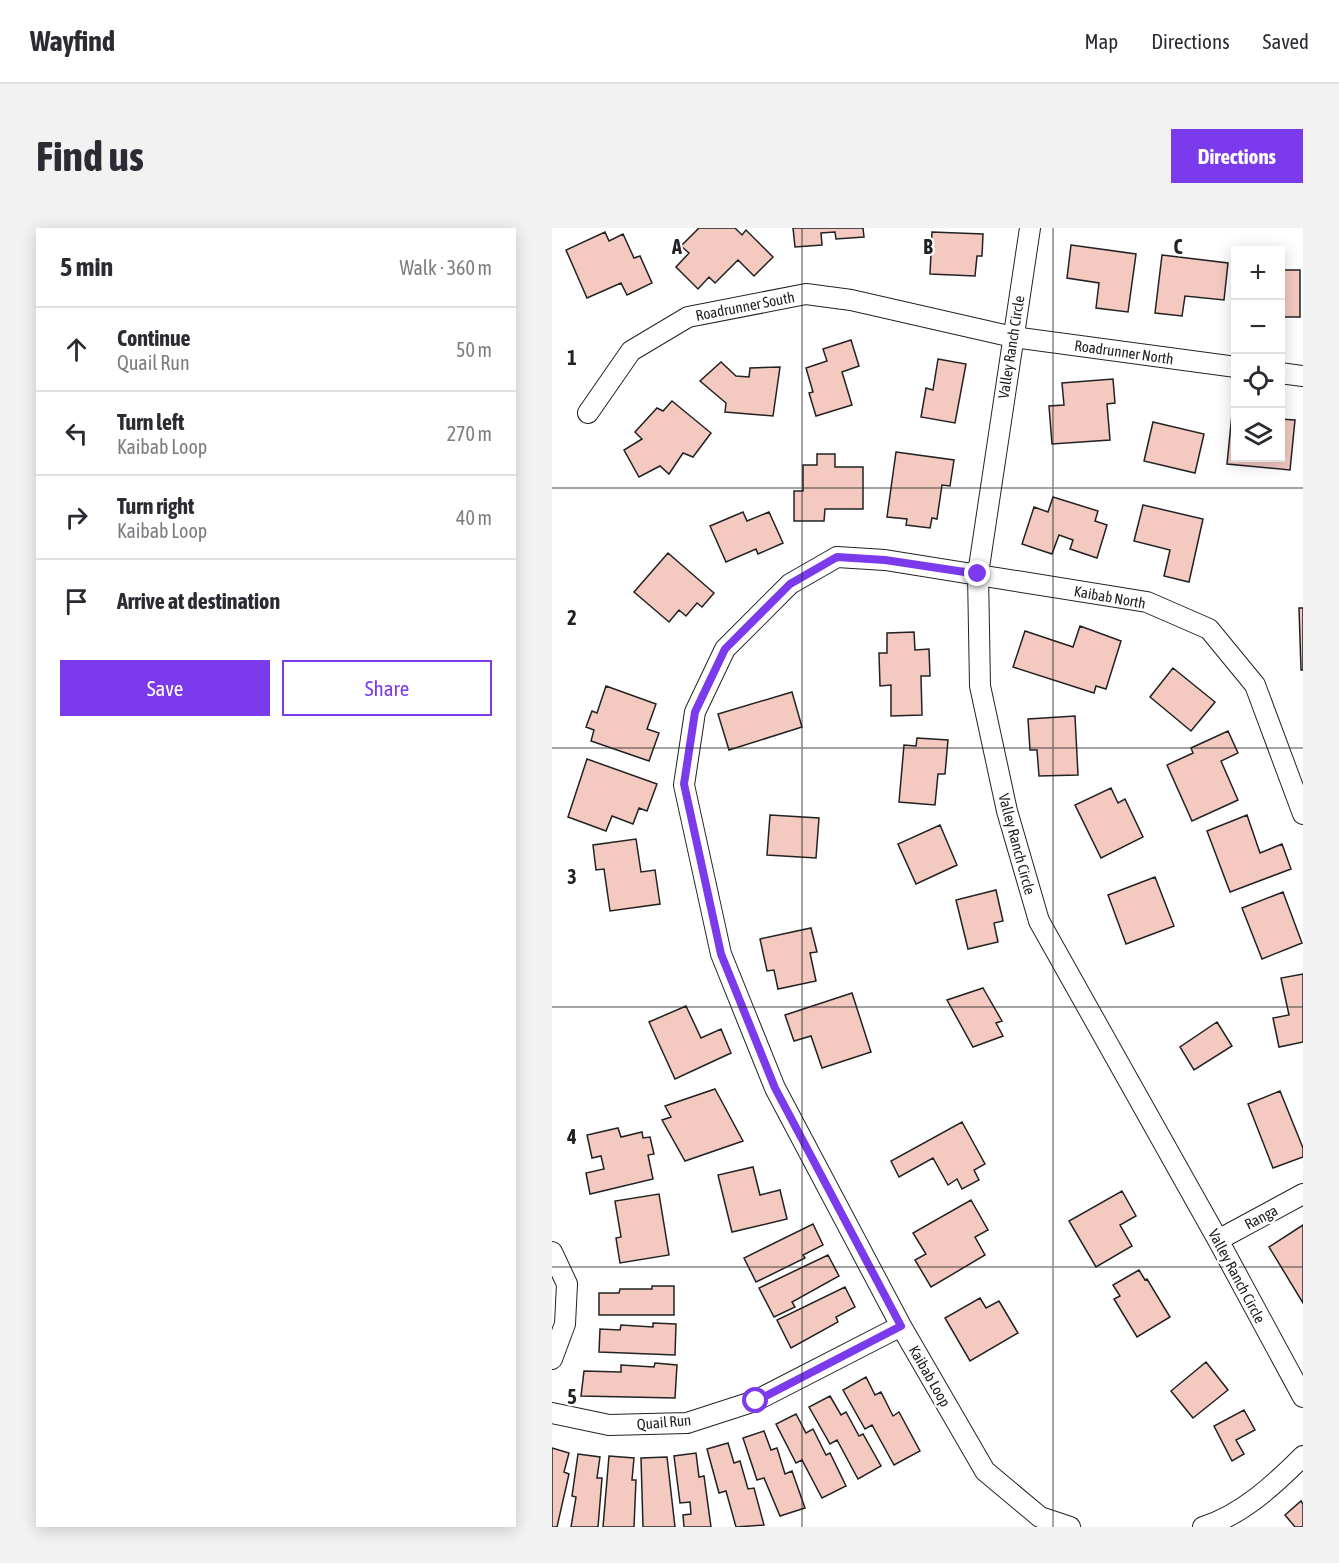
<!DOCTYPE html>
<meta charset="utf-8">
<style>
body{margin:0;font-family:"Asap Condensed",sans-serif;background:#f2f2f3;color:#2b2b33}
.controls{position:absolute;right:18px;top:18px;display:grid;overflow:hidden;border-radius:0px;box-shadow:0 3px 15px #0003}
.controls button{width:54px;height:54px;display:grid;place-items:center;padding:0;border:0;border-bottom:2px solid #e1e1e2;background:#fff;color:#2b2b33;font:30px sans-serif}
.stop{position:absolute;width:18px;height:18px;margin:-14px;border:4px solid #7c3aed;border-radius:50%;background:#fff}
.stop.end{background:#7c3aed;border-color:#fff;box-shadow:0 2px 6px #0008}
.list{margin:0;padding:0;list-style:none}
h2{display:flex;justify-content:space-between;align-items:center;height:78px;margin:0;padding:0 24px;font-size:26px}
h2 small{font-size:20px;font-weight:400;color:#7c7c81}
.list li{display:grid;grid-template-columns:39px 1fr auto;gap:18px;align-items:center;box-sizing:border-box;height:84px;padding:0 24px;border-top:2px solid #e1e1e2}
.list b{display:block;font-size:22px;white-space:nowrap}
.list p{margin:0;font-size:20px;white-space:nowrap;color:#7c7c81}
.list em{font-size:20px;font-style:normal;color:#7c7c81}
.actions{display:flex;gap:12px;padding:18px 24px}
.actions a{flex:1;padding:14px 0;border:2px solid #7c3aed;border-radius:0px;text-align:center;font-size:21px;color:#7c3aed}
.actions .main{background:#7c3aed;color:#fff}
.icon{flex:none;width:33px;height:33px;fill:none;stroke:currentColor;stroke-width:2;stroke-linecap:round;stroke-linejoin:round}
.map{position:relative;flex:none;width:751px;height:1299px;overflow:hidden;border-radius:0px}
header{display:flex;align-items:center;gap:36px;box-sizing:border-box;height:84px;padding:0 30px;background:#fff;border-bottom:2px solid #e1e1e2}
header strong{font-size:28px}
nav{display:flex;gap:33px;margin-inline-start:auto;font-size:21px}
.intro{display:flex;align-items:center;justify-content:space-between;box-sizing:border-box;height:144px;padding:0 36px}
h1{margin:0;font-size:42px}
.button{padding:15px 27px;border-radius:0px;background:#7c3aed;color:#fff;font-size:21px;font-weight:700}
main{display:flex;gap:36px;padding:0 36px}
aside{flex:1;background:#fff;border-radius:0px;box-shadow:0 3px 15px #0003}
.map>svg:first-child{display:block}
</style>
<header>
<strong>Wayfind</strong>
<nav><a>Map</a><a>Directions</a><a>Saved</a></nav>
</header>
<div class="intro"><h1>Find us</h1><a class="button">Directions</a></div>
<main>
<aside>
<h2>5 min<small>Walk · 360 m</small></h2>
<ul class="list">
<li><svg class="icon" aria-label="ahead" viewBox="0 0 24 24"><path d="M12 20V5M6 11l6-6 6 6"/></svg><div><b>Continue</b><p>Quail Run</p></div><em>50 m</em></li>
<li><svg class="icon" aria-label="left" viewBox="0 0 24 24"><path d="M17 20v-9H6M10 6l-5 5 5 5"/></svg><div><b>Turn left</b><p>Kaibab Loop</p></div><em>270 m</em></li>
<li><svg class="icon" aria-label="right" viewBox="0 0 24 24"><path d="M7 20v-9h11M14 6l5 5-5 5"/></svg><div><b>Turn right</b><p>Kaibab Loop</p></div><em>40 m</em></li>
<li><svg class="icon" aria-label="arrive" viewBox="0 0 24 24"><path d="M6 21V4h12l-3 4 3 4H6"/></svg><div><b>Arrive at destination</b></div></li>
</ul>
<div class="actions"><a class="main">Save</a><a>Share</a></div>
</aside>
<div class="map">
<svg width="751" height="1299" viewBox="0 0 751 1299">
<rect width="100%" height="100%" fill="#fff"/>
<path fill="#f3c9c0" stroke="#222" stroke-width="1.5" d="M147 0H183L190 7 194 2 221 29 202 48 186 32 163 55 157 49 146 61 124 39 137 25 129 18Z
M241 0H311L312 9 284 11 283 4 269 5 270 17 243 19Z
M53 4 57 13 71 6 82 30 88 28 100 55 75 67 69 55 35 70 14 22Z
M380 4 431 6 430 28H425L423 48 378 46Z
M519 17 584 26 576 84 544 80 547 55 515 50Z
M610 27 676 35 672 72 633 68 630 88 603 85Z
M728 42H748V89H728Z
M299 112 307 138 290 144 300 177 264 188 257 165 261 164 254 140 275 133 271 121Z
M386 131 414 136 403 195 369 189 374 160 381 162Z
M169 134 184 148 197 149 198 140 228 139 221 188 173 184 174 175 148 153Z
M561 151 563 175 555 176 558 212 500 216 497 178 512 177 510 155Z
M120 173 159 205 141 229 131 225 117 246 108 238 87 249 72 222 90 211 83 204 105 180 111 183Z
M681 176H684V230H728V191L743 192 738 242 675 236Z
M601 194 652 206 643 245 592 233Z
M344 224 402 232 398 258 390 257 385 291 380 290 378 300 354 297 355 291 335 289Z
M265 226H283V239H311V281H273L272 293H242V263H251V237H265Z
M501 269 546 283 543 293 555 297 545 330 518 321 521 312 507 307 500 326 470 316 482 279 496 284Z
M591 277 651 291 637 354 612 348 618 322 582 313Z
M191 284 195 293 217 284 231 315 206 326 204 321 174 334 158 298Z
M116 325 162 365 150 379 145 375 134 388 127 382 117 394 82 364Z
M747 380H751V442H749Z
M528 398 569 413 554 461 544 458 542 465 461 439 473 403 521 419Z
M362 404 363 422 377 421 378 448H369L370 487 339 488V457L328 458 327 425H335V405Z
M621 440 663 474 639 503 598 469Z
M54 458 104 476 95 501 107 505 97 533 39 513 42 502 34 499 40 483 45 485Z
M240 464 250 499 177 522 166 486Z
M523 488 526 547 487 548 485 522H478L476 491Z
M676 503 686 525 669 533 686 572 640 593 615 537 641 525 639 520Z
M365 510 396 512 393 546H386L383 577 347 574 352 517 364 518Z
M35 531 105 556 95 583 87 580 81 596 60 588 54 603 16 589Z
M559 560 566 575 573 571 591 609 549 630 523 577Z
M218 587 267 590 264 630 215 627Z
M695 587 708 625 730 616 739 641 678 664 655 603Z
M388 597 405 637 364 656 346 616Z
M84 611 89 644 103 642 108 676 58 683 52 641 44 642 41 617Z
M603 649 622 698 574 716 556 667Z
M444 662 451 693 442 695 446 714 416 721 404 672Z
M731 664 750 715 710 731 690 680Z
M259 700 265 724 258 725 264 753 226 761 222 742 215 743 208 711Z
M751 746V814L727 819 721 790 737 787 729 750Z
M431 760 450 793 444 795 451 808 421 819 395 772Z
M300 765 319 824 270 840 259 808 242 813 233 787Z
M134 778 149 810 169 801 179 825 123 851 97 794Z
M665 794 680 818 642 842 628 819Z
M163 861 191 913 133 933 110 892 119 889 113 878Z
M728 863 751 920V929L721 940 696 876Z
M410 894 433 936 422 942 427 952 410 961 405 951 396 957 381 930 347 949 339 933Z
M66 900 69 909 90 904 91 910 98 909 102 926 96 927 101 951 38 966 34 945 52 941 49 928 40 930 35 907Z
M201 939 208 967 228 962 235 991 180 1004 166 947Z
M570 963 584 988 568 997 580 1018 544 1039 517 993Z
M107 966 117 1027 68 1035 64 1010 69 1009 63 973Z
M419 972 436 1002 423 1009 433 1027 379 1059 363 1032 374 1026 361 1005Z
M261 996 271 1017 251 1027 253 1030 204 1054 192 1030Z
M751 997V1075L717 1019Z
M276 1027 287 1048 240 1074 243 1079 222 1089 207 1060Z
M587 1042 593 1052 595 1051 618 1089 585 1109 562 1071 568 1068 561 1057Z
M100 1058H122V1087H47V1065H67L68 1061H100Z
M293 1059 303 1079 284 1089 286 1094 239 1120 225 1092Z
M428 1070 434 1080 447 1073 466 1105 418 1133 393 1090Z
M101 1095 124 1096 123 1127 47 1124 48 1101 68 1102 69 1097 101 1099Z
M654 1134 676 1162 641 1190 619 1163Z
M103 1135 125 1137 123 1170 29 1168 32 1143 69 1144V1137L102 1139Z
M314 1149 323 1167 329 1164 341 1188 347 1184 368 1223 342 1237 320 1197 313 1201 291 1162Z
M278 1168 289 1187 294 1184 307 1208 311 1206 329 1238 306 1251 285 1212 278 1216 257 1179Z
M692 1182 703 1202 684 1212 692 1226 680 1233 662 1198Z
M244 1186 254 1205 261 1201 274 1227 278 1225 294 1258 270 1270 250 1232 244 1235 224 1196Z
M212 1203 219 1222 225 1220 233 1246 240 1243 253 1280 228 1288 212 1250 205 1252 191 1210Z
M176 1215 182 1235 188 1233 196 1261 202 1260 212 1297 184 1299 174 1263 167 1265 155 1221Z
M0 1220 17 1225 12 1244 17 1246 5 1299H0Z
M144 1225 147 1249 152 1248 159 1299H132L131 1287 139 1286 138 1274 128 1275 122 1228Z
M26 1226 48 1229 45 1250H50L46 1299H19L24 1269 20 1268Z
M57 1228 82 1230 80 1252H84L82 1299H51Z
M115 1229 123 1299H91L89 1230Z
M749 1273 751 1276V1299H743L733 1287Z"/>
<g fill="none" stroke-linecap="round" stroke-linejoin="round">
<g stroke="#222" stroke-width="22">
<path id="minor" d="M478 0 426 346 428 458 455 583 487 693 666 1012 751 1169
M728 145 751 148
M36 185 79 123 136 89 254 66 299 72 461 109 684 139
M666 1012 751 966
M0 1024 15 1056 13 1096 0 1131
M0 1185 57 1197 135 1195 203 1173 349 1098
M518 1299 488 1289 433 1243 349 1098 223 860 169 726 132 557 143 484 173 421 238 356 285 329 333 332 595 374 657 401 703 457 751 586
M651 1299C690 1287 723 1256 751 1228"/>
</g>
<use href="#minor" stroke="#fff" stroke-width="20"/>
</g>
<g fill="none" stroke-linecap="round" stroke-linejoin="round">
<path stroke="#7c3aed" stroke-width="8" d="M204 1173 349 1098 223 860 169 726 132 556 143 484 173 421 238 356 285 329 333 332 426 346"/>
</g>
<path fill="none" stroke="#222" stroke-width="1.5" stroke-opacity="0.55" d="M250 0V1299M501 0V1299M0 260H751M0 520H751M0 779H751M0 1039H751"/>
<g text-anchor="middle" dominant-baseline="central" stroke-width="4.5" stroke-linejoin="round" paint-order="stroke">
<g font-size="15" fill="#222" stroke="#fff">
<text transform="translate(193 78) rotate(-11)">Roadrunner South</text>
<text transform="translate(459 119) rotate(-81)">Valley Ranch Circle</text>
<text transform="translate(572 124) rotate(8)">Roadrunner North</text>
<text transform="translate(558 369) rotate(10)">Kaibab North</text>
<text transform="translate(465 616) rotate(75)">Valley Ranch Circle</text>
<text transform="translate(709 989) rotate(-28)">Ranga</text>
<text transform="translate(685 1048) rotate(62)">Valley Ranch Circle</text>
<text transform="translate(378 1148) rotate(60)">Kaibab Loop</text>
<text transform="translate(112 1194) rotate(-5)">Quail Run</text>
</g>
</g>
<g font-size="20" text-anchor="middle" font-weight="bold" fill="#222" stroke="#fff" stroke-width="4.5" stroke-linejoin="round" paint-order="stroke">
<text x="125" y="26">A</text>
<text x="376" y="26">B</text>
<text x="626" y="26">C</text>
<text x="20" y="137">1</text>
<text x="20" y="397">2</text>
<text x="20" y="656">3</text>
<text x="20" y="916">4</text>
<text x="20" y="1176">5</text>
</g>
</svg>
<div class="controls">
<button>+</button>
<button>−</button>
<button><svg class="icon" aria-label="locate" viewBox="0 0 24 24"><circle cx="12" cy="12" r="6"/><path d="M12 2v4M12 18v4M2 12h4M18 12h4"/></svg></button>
<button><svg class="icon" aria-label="layers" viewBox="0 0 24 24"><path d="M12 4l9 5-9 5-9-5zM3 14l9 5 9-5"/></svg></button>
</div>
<div class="stop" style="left:204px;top:1173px"></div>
<div class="stop end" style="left:426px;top:346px"></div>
</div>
</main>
